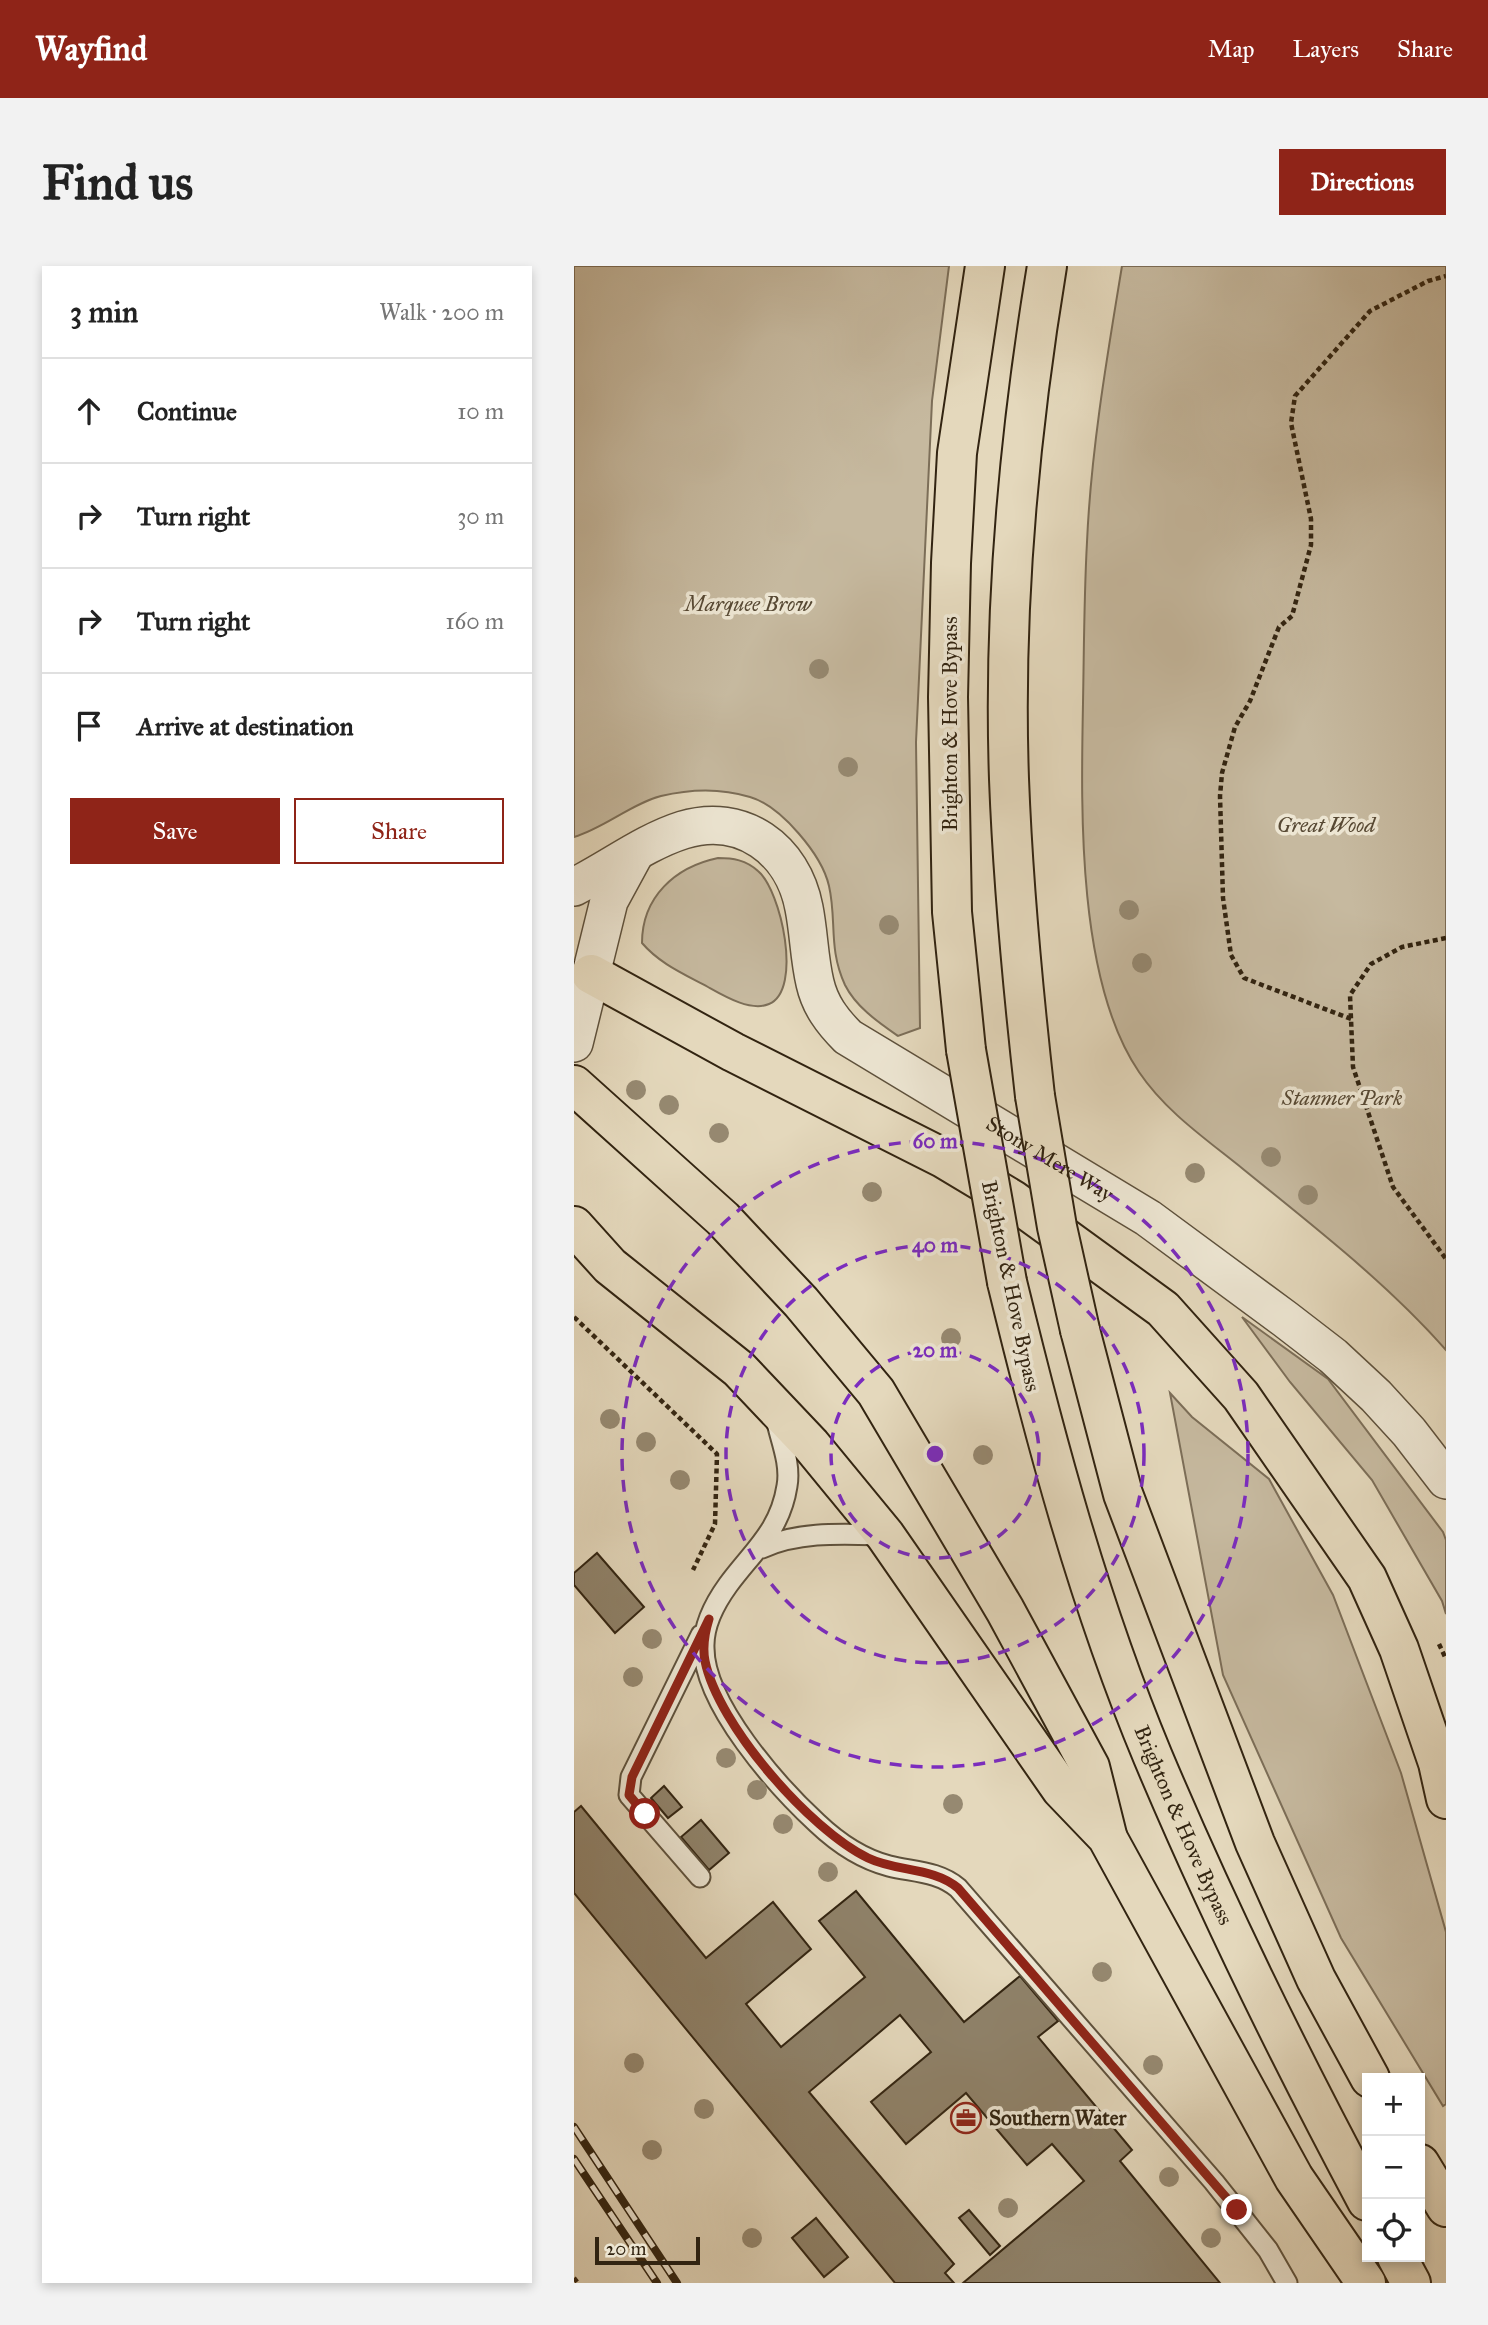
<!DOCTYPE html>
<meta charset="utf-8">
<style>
body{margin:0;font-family:"IM FELL Great Primer",serif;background:#f2f2f2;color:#222}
.controls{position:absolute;right:21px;bottom:21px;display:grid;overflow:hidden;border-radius:0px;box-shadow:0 4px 10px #0003}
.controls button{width:63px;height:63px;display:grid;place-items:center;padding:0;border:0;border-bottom:2px solid #e0e0e0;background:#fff;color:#222;font:35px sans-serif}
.scale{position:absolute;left:21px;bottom:18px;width:105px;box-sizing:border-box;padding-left:7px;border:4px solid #322411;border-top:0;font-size:19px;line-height:24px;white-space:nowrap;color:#322411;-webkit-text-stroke:5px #ede6d3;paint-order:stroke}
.stop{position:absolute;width:21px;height:21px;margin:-16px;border:5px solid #8f2418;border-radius:50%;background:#fff}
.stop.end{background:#8f2418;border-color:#fff;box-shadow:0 2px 7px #0008}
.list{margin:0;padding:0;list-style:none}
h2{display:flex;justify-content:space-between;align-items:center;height:91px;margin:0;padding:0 28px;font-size:30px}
h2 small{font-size:23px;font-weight:400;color:#767676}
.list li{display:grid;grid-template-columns:46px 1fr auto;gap:21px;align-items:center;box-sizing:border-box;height:105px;padding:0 28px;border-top:2px solid #e0e0e0}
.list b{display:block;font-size:26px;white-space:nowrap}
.list em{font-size:23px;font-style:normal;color:#767676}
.actions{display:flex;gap:14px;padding:21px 28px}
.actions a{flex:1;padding:16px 0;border:2px solid #8f2418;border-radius:0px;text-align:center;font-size:24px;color:#8f2418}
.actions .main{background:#8f2418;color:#fff}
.icon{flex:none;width:38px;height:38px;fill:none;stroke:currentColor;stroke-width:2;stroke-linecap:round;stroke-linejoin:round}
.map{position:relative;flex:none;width:872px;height:2017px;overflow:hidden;border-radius:0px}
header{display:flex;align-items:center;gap:42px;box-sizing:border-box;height:98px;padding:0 35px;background:#8f2418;color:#fff}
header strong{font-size:33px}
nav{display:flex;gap:38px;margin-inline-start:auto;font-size:24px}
.intro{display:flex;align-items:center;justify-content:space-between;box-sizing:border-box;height:168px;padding:0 42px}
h1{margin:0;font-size:49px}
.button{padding:18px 32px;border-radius:0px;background:#8f2418;color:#fff;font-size:24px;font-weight:700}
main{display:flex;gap:42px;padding:0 42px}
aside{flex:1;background:#fff;border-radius:0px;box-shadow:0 4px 10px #0003}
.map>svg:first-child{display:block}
</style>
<header>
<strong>Wayfind</strong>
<nav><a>Map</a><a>Layers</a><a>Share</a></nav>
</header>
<div class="intro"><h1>Find us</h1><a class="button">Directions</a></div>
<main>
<aside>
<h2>3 min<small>Walk · 200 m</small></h2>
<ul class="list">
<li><svg class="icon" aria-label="ahead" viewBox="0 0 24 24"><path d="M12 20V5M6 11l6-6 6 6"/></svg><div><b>Continue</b></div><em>10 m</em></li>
<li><svg class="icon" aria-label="right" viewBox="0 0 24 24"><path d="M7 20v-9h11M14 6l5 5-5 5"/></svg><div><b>Turn right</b></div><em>30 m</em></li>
<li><svg class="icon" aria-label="right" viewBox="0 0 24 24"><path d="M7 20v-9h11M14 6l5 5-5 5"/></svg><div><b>Turn right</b></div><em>160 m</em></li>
<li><svg class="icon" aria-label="arrive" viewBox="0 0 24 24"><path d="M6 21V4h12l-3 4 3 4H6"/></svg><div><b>Arrive at destination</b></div></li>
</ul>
<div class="actions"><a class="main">Save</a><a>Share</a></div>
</aside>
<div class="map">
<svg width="872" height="2017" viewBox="0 0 872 2017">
<rect width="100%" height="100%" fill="#e4d8bc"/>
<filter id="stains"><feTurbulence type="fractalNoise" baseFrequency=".00286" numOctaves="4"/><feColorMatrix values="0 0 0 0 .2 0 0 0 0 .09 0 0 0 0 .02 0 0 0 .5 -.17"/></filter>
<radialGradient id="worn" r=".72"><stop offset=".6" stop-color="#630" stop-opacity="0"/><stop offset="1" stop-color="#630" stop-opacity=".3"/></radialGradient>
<path fill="#c6b99f" stroke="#7c6e58" stroke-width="2" d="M0 0H375L358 135 342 476 346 762 324 770C304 756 282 741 271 719 254 682 263 655 255 620 248 589 207 540 176 531 147 522 116 523 87 530 57 538 30 562 0 571Z
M548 0H872V1084C812 1016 739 960 669 903 632 873 592 846 565 806 503 715 507 544 509 437 510 384 510 330 513 276 517 184 533 91 548 0Z
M144 592C159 592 172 594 184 605 207 624 229 724 195 738 177 746 150 730 134 721 110 708 86 698 68 677 68 631 101 601 144 592Z
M668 1051 754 1113 869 1266 872 1274V1348L868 1335 798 1214 716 1116Z
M596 1127 618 1151 695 1213 759 1329 827 1507 872 1666V1838L869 1840 767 1672 649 1409Z"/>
<path fill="#8f826a" stroke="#322411" stroke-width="2" d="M23 1287 70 1341 41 1367 0 1319V1307Z
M90 1520 108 1541 94 1552 77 1532Z
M7 1540 132 1692 199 1636 237 1683 172 1738 207 1781 291 1711 245 1655 282 1625 390 1756 446 1710 484 1755 464 1771 558 1884 546 1895 646 2017H389L510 1915 478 1878 453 1899 392 1827 332 1878 297 1836 357 1786 326 1749 235 1826 380 1998 371 2007 380 2017H321L0 1627V1546Z
M127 1554 155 1587 135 1604 107 1571Z
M395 1944 426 1980 416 1989 385 1952Z
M242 1952 274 1991 250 2011 218 1972Z"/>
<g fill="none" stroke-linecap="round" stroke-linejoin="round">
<g stroke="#5e513c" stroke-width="23">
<path id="service" d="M202 1153C207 1175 217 1198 213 1220 206 1265 179 1285 154 1319 141 1337 129 1359 130 1382 130 1438 203 1520 243 1557 263 1576 288 1593 315 1600 339 1606 364 1605 384 1622L640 1916 694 1984 713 2017
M188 1282C226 1265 269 1268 310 1269
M126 1611 55 1529 57 1511 127 1369"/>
</g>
<g stroke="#5e513c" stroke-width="40">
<g id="minor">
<path id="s1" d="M0 621C36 603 71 576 109 564 168 546 219 583 230 642 235 667 235 692 241 717 246 739 258 755 274 771L574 952 711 1053 759 1090 802 1130 835 1166 872 1214"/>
<path d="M0 777 35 635 60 589"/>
</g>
</g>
<g stroke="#322411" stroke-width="42">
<g id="trunk">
<path d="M17 708 159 786 369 892 439 934 589 1043 667 1130 793 1312 825 1383 864 1497 872 1533"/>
<path d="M392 784 378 646 374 431 377 297 383 187 411 0"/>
<path d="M0 819 149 953 227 1036 302 1126 431 1344 516 1501 533 1569"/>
<path d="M461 830C449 724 439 619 435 513 429 341 445 169 473 0"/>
<path d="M0 960 36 1000 165 1103 237 1179 311 1269 487 1523 533 1571 720 1912 792 2017"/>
<path id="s2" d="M433 1016C472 1176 515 1338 579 1491 643 1643 716 1791 793 1935"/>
<path d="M506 1064 549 1228 681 1577 742 1713 796 1812"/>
<path d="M846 1898 872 1941"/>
<path d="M823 1991 837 2017"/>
</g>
</g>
<path stroke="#322411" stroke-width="4.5" stroke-dasharray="5 3.5" stroke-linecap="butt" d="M872 672 828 681 797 698 776 729 779 801 819 921 872 993
M777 753 670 712 657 689 649 632 646 530 648 507 661 461 676 435 705 361 718 350 737 279V253L717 157 721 130 796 45 854 15 872 10
M0 1051 143 1188 141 1258 119 1304
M865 1378 872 1393
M0 2012 4 2017"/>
<use href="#service" stroke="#ede6d3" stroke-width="19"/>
<use href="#minor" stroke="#ede6d3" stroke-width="37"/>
<use href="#trunk" stroke="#e4d8bc" stroke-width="38"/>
<g stroke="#322411" stroke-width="8">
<path id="rail" d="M0 1861 103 2017
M0 1893 83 2017"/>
</g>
<use href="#rail" stroke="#ede6d3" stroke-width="5" stroke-dasharray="16" stroke-linecap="butt"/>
<g stroke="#322411" stroke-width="42" stroke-linecap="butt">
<path id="trunk-bridge" d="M392 784 433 1016
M461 830 483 961 506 1064"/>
</g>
<use href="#trunk-bridge" stroke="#e4d8bc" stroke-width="38"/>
</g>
<g fill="#968971">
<circle cx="245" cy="403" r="10"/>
<circle cx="274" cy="501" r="10"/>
<circle cx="555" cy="644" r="10"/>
<circle cx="315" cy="659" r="10"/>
<circle cx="568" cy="697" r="10"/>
<circle cx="62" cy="824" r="10"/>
<circle cx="95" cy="839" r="10"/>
<circle cx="145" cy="867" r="10"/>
<circle cx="697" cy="891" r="10"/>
<circle cx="621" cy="907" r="10"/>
<circle cx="298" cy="926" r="10"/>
<circle cx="734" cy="929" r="10"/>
<circle cx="377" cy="1072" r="10"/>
<circle cx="36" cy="1153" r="10"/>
<circle cx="72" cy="1176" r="10"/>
<circle cx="409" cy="1189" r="10"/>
<circle cx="106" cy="1214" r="10"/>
<circle cx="78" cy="1373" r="10"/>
<circle cx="59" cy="1411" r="10"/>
<circle cx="152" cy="1492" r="10"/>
<circle cx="183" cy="1524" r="10"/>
<circle cx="379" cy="1538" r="10"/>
<circle cx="209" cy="1558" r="10"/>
<circle cx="254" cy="1606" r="10"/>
<circle cx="528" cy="1706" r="10"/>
<circle cx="60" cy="1797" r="10"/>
<circle cx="579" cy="1799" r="10"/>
<circle cx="130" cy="1843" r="10"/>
<circle cx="78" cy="1884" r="10"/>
<circle cx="595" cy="1911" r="10"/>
<circle cx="434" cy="1942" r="10"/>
<circle cx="178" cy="1972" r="10"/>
<circle cx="637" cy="1972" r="10"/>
</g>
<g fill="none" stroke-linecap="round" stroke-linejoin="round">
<path stroke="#8f2418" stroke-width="9" d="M71 1548 55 1529 58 1511 135 1353C131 1366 128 1380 131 1395 144 1459 236 1564 294 1592 323 1606 359 1601 384 1622L663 1944"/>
</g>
<g fill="none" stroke="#7b2cbf" stroke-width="3.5" stroke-dasharray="12 9">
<circle cx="361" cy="1188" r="104"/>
<circle cx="361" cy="1188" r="209"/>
<circle cx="361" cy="1188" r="313"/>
</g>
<defs>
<g id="office-ring" transform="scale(1.575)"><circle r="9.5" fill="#ede6d3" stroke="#8f2418" stroke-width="1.5"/><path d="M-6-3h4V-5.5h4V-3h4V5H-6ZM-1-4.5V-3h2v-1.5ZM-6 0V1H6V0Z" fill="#8f2418"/></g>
</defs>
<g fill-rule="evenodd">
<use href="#office-ring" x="392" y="1852"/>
</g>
<g text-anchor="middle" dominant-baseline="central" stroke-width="7" stroke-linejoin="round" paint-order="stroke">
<g font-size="21" font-style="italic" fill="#574934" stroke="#ede6d3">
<text x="174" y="338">Marquee Brow</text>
<text x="752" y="559">Great Wood</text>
<text x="768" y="832">Stanmer Park</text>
</g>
<g font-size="21" fill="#322411" stroke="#ede6d3">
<text transform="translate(376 458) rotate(-90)">Brighton &amp; Hove Bypass</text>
<text stroke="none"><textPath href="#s1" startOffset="663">Stony Mere Way</textPath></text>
<text transform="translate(437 1020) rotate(78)">Brighton &amp; Hove Bypass</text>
<text stroke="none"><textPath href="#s2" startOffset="572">Brighton &amp; Hove Bypass</textPath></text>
</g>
<g font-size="21" font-weight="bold" fill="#322411" stroke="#ede6d3" text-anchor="start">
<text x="415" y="1852">Southern Water</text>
</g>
</g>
<circle cx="361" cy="1188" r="10" fill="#7b2cbf" stroke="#ede6d3" stroke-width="3.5"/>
<g font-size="21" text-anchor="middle" font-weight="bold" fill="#7b2cbf" stroke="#ede6d3" stroke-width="7" stroke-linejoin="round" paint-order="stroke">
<text x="361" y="882">60 m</text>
<text x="361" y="986">40 m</text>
<text x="361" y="1091">20 m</text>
</g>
<rect width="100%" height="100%" filter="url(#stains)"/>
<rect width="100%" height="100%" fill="url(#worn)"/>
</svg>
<div class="controls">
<button>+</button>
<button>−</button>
<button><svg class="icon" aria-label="locate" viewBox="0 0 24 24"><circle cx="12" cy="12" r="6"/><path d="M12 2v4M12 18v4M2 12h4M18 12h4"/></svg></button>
</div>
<div class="scale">20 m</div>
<div class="stop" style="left:71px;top:1548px"></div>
<div class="stop end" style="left:663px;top:1944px"></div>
</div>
</main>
